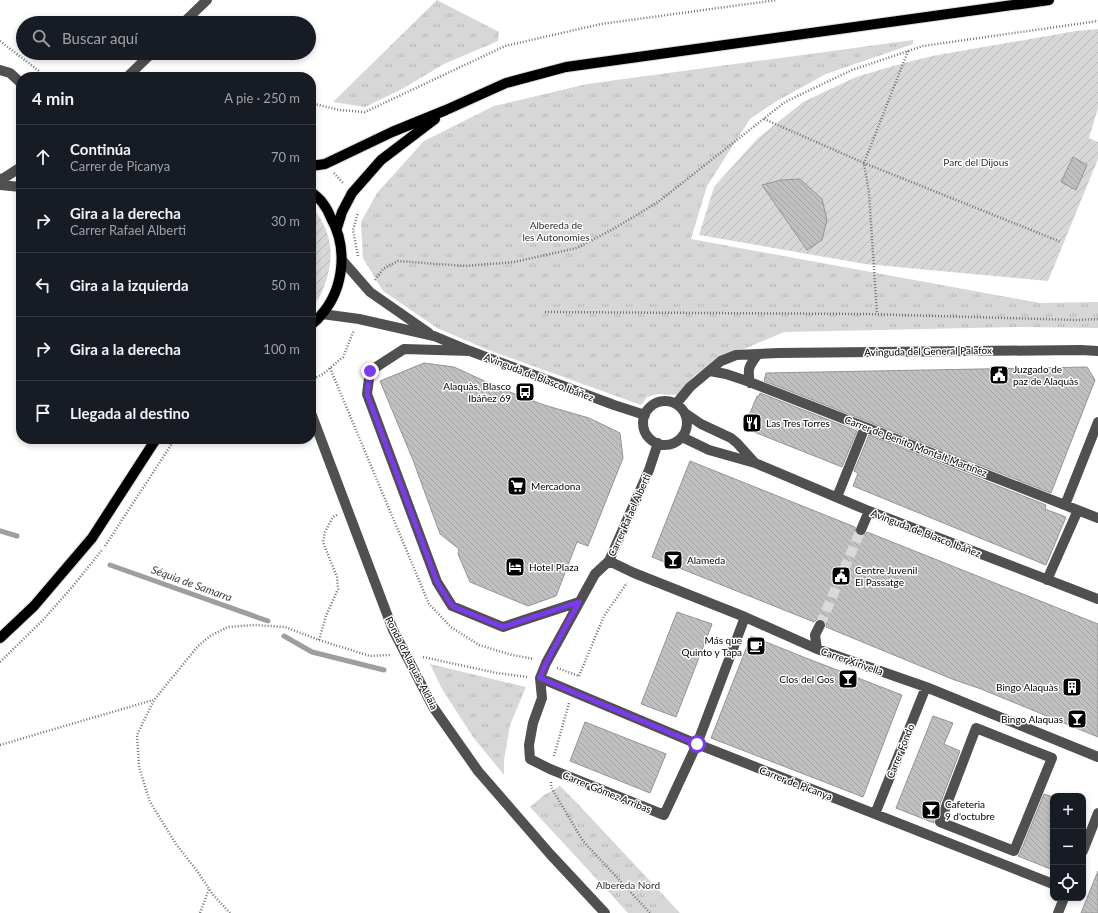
<!DOCTYPE html>
<html lang="es">
<meta charset="utf-8">
<style>
body{margin:0;font-family:Lato,sans-serif;background:#242831;color:#f1f3f6}
.controls{position:absolute;right:12px;bottom:12px;display:grid;overflow:hidden;border-radius:8px;box-shadow:0 2px 6px #0003}
.controls button{width:36px;height:36px;display:grid;place-items:center;padding:0;border:0;border-bottom:1px solid #363941;background:#171b24;color:#f1f3f6;font:20px sans-serif}
.stop{position:absolute;width:12px;height:12px;margin:-9px;border:3px solid #7c3aed;border-radius:50%;background:#fff}
.stop.end{background:#7c3aed;border-color:#fff;box-shadow:0 1px 4px #0008}
.list{margin:0;padding:0;list-style:none}
h2{display:flex;justify-content:space-between;align-items:center;height:52px;margin:0;padding:0 16px;font-size:17px}
h2 small{font-size:13px;font-weight:400;color:#9ea1a6}
.list li{display:grid;grid-template-columns:26px 1fr auto;gap:12px;align-items:center;box-sizing:border-box;height:64px;padding:0 16px;border-top:1px solid #363941}
.list b{display:block;font-size:15px;white-space:nowrap}
.list p{margin:0;font-size:13px;white-space:nowrap;color:#9ea1a6}
.list em{font-size:13px;font-style:normal;color:#9ea1a6}
.icon{flex:none;width:22px;height:22px;fill:none;stroke:currentColor;stroke-width:2;stroke-linecap:round;stroke-linejoin:round}
.map{position:relative;flex:none;width:1098px;height:913px;overflow:hidden}
.search{position:absolute;background:#171b24;box-shadow:0 2px 6px #0003;left:16px;top:16px;width:300px;height:44px;display:flex;align-items:center;gap:10px;box-sizing:border-box;padding:0 14px;border-radius:22px;color:#9ea1a6;font-size:15px}
.panel{position:absolute;background:#171b24;box-shadow:0 2px 6px #0003;left:16px;top:72px;width:300px;height:372px;border-radius:16px}
.map>svg:first-child{display:block}
</style>
<div class="map">
<svg width="1098" height="913" viewBox="0 0 1098 913">
<defs>
<pattern id="grass-tufts" width="24" height="20" patternUnits="userSpaceOnUse"><rect width="24" height="20" fill="#d7d7d7"/><path d="M3 7l-1-3M5 7V3M7 7l1-3M15 17l-1-3M17 17v-4M19 17l1-3" fill="none" stroke="#b7b7b7"/></pattern>
<pattern id="garden-furrows" width="10" height="10" patternUnits="userSpaceOnUse"><rect width="10" height="10" fill="#d7d7d7"/><path d="M-1 1l2-2M0 10L10 0M9 11l2-2" fill="none" stroke="#b7b7b7"/></pattern>
<pattern id="building-back-hatch" width="6" height="6" patternUnits="userSpaceOnUse"><rect width="6" height="6" fill="#c0c0c0"/><path d="M-1 5l2 2M0 0l6 6M5-1l2 2" fill="none" stroke="#a3a3a3"/></pattern>
</defs>
<rect width="100%" height="100%" fill="#fff"/>
<path fill="url(#grass-tufts)" d="M437 0 499 32 498 41 444 64 402 89 365 107 333 102Z
M913 40V44L826 74 775 102 750 119 707 186 691 239 1040 303 1098 302V328L1020 327 784 332 716 361 694 376 677 395 658 394 647 397 641 405 486 349 437 328 383 291 363 258 361 222 377 193 424 141 494 106 587 84Z
M430 664 526 687 510 725 504 760V775L473 737 442 689Z
M560 786 577 803 680 913H628L530 807 544 795Z"/>
<path fill="url(#garden-furrows)" d="M1098 29V108L1089 138 1098 142V159L1048 281 865 264 699 235 714 187 757 139 803 102 856 77 893 66 932 56 1076 31Z
M311 206C330 228 335 250 327 278 325 284 323 290 320 296 318 300 314 304 311 308Z"/>
<g fill="none" stroke-linecap="round" stroke-linejoin="round">
<path stroke="#9e9e9e" stroke-width="5" d="M0 531 17 536
M110 565 268 621
M284 636 312 652 384 670"/>
</g>
<path fill="url(#building-back-hatch)" stroke="#949494" d="M1073 157 1087 165 1076 190 1061 182Z
M800 179 822 199 827 220 822 240 807 250 762 185 781 180Z
M424 363 454 367 502 389 544 405 589 418 620 433 623 458 588 546 577 542 556 596 528 606 470 582 458 554 459 549 440 534 413 460 380 381Z
M1087 367 1095 380 1051 493 764 381 766 373Z
M760 393 857 431 842 467 744 428 757 396H759Z
M869 435 1046 505 1045 509 1066 517 1046 565 853 486 858 473 854 471Z
M690 461 855 527 856 534 859 536 865 535 867 532 1098 624V737L981 689 952 679 826 627V622L823 619H817L814 622 652 557Z
M677 612 712 624 676 717 641 704Z
M751 636 806 658 902 695 863 797 711 738Z
M933 716 953 723 944 744 960 751 934 820V823L896 808Z
M585 722 666 754 650 793 570 761Z
M1044 794 1053 797V870L1018 856 1020 853Z
M1098 871V913H1081Z"/>
<g fill="none" stroke-linecap="round" stroke-linejoin="round">
<path stroke="#d9d9d9" stroke-width="10" stroke-dasharray="10 5" stroke-linecap="butt" d="M820 625 861 530"/>
<g stroke="#dbdbdb" stroke-width="12">
<path id="major" d="M311 166 325 164 392 132 446 110 506 83 566 67 1049 0
M311 192C315 195 319 198 322 202 326 207 329 213 331 218 348 248 344 288 322 314 319 318 315 322 311 325
M337 228 342 212 352 193 381 160 435 119
M0 638 34 606 92 538 156 439"/>
</g>
<path stroke="#727272" stroke-width="2.5" stroke-dasharray="1 2" stroke-linecap="butt" d="M0 41 39 71 43 77
M908 51 864 163 1061 242
M311 103 339 110 365 112 505 46 601 24 777 0
M764 119 864 163 869 193 877 314
M334 173 343 183
M358 256 353 230 358 213
M375 280 383 269 398 261 465 266 514 262 577 248 615 228 658 202 785 102 852 70 923 46 1098 21
M545 312 865 314 1077 320 1098 319
M330 368 429 604 451 627 479 645 512 655 534 659
M311 380 323 374 343 357 354 330
M105 546 175 439
M319 640 326 616 338 589 337 577 323 542 325 532 333 517 337 515
M423 657 497 673 527 677
M0 662 43 620 73 586 102 550
M557 668 579 676
M579 676 604 616 627 583
M0 745 153 700
M554 756 569 703
M551 782V787L583 841 650 913
M200 913 209 889
M230 913 214 896 197 871 176 844 150 802 139 767 137 735 154 700 198 646 210 636 228 627 255 625 285 627 319 640 370 656 390 655"/>
<path stroke="#505050" stroke-width="10" d="M183 23 207 0
M0 70 10 73 21 83
M127 77 152 53
M0 179 4 178 21 167
M0 185 21 187
M342 260 370 292 429 333
M322 314 359 319 434 336 470 351 614 405 645 415
M470 351 404 349 370 371 367 394 437 582 452 606 503 627 579 602
M710 371 726 374 747 381 865 427 1098 518
M750 383C747 368 749 366 758 354
M643 423a22 22 0 1 1 44 0a22 22 0 1 1-44 0Z
M676 404 690 387 721 361 736 355 778 353 1081 350 1098 351
M311 413 393 630 433 707 478 771 550 854 605 913
M685 413 701 424 731 438 737 443 755 463
M682 437 709 450 755 463 869 511 1098 599
M658 443 649 470 609 561 595 574 546 663 540 678 542 698 533 723 529 745 530 759 550 769 664 815 697 744 745 617
M837 497 865 427
M1065 505 1098 422
M861 530 869 511
M609 561 634 573 745 617 817 649 926 687 1098 757
M1047 580 1078 510
M817 649 815 635 820 625
M540 678 697 744 1053 884
M976 728 1052 758 1014 851 940 822Z
M875 814 926 687
M1083 851 1098 813
M1058 913 1064 898"/>
<use href="#major" stroke="#000" stroke-width="10"/>
</g>
<g fill="none" stroke-linecap="round" stroke-linejoin="round">
<path stroke="#7c3aed" stroke-width="5" d="M370 371 367 394 437 582 452 606 503 627 579 602 546 663 540 678 697 744"/>
</g>
<defs>
<g id="civic-square" transform="scale(1)"><rect x="-9" y="-9" width="18" height="18" rx="4" fill="#000" stroke="#fff"/><path d="M-.6-6.5H3V-4.5H.6V-3L4-1V1h2V6H-6V1h2V-1L-.6-3ZM-1.2 2.5V6h2.4V2.5Z" fill="#fff"/></g>
<g id="bus-square" transform="scale(1)"><rect x="-9" y="-9" width="18" height="18" rx="4" fill="#000" stroke="#fff"/><path d="M-5-6H5V4H4V6H2V4H-2V6H-4V4H-5ZM-3.5-4V0h7V-4ZM-3.5 1.2v1.5H-2V1.2ZM2 1.2v1.5H3.5V1.2Z" fill="#fff"/></g>
<g id="restaurant-square" transform="scale(1)"><rect x="-9" y="-9" width="18" height="18" rx="4" fill="#000" stroke="#fff"/><path d="M-5-6h1v4h1v-4h1v4h1v-4h1v5L-1.5 .5V6h-2V.5L-5-1ZM5-6V6H3V1.5H1.5Q1.5-4 5-6Z" fill="#fff"/></g>
<g id="supermarket-square" transform="scale(1)"><rect x="-9" y="-9" width="18" height="18" rx="4" fill="#000" stroke="#fff"/><path d="M-6-5.5h2.5l.6 2H6L4.5 2H-2.5L-4.4-4H-6ZM-1.5 3.2a1.3 1.3 0 1 0 .1 0ZM3 3.2a1.3 1.3 0 1 0 .1 0Z" fill="#fff"/></g>
<g id="bar-square" transform="scale(1)"><rect x="-9" y="-9" width="18" height="18" rx="4" fill="#000" stroke="#fff"/><path d="M-6-5H6L.8 .8V4.5H3.5V6h-7V4.5H-.8V.8Z" fill="#fff"/></g>
<g id="hotel-square" transform="scale(1)"><rect x="-9" y="-9" width="18" height="18" rx="4" fill="#000" stroke="#fff"/><path d="M-6-4.5h1.5V1H6V5H4.5V3h-9V5H-6ZM-4 0a1.8 1.8 0 1 1 3.6 0ZM.5 0V-2.5h3Q6-2.5 6 0Z" fill="#fff"/></g>
<g id="cafe-square" transform="scale(1)"><rect x="-9" y="-9" width="18" height="18" rx="4" fill="#000" stroke="#fff"/><path d="M-5.5-4.5H6V0H3Q3 3.5 0 3.5H-2.5Q-5.5 3.5-5.5 0ZM3-3.2v2h1.7v-2ZM-6 4.5H4V6H-6Z" fill="#fff"/></g>
<g id="building-square" transform="scale(1)"><rect x="-9" y="-9" width="18" height="18" rx="4" fill="#000" stroke="#fff"/><path d="M-4-6H4V6H1V3H-1V6H-4ZM-2.5-4.3h1.7v1.8h-1.7ZM.8-4.3h1.7v1.8H.8ZM-2.5-1h1.7V.8h-1.7ZM.8-1h1.7V.8H.8Z" fill="#fff"/></g>
</defs>
<g fill-rule="evenodd">
<use href="#civic-square" x="999" y="375"/>
<use href="#bus-square" x="525" y="392"/>
<use href="#restaurant-square" x="752" y="423"/>
<use href="#supermarket-square" x="517" y="486"/>
<use href="#bar-square" x="673" y="560"/>
<use href="#hotel-square" x="515" y="567"/>
<use href="#civic-square" x="841" y="576"/>
<use href="#cafe-square" x="756" y="646"/>
<use href="#bar-square" x="848" y="679"/>
<use href="#building-square" x="1072" y="687"/>
<use href="#bar-square" x="1077" y="719"/>
<use href="#bar-square" x="931" y="810"/>
</g>
<g text-anchor="middle" dominant-baseline="central" stroke-width="3" stroke-linejoin="round" paint-order="stroke">
<g font-size="10" fill="#2e2e2e" stroke="#fff">
<text x="976" y="162">Parc del Dijous</text>
<text x="556" y="225">Albereda de<tspan x="556" dy="12">les Autonomies</tspan></text>
<text x="628" y="885">Albereda Nord</text>
</g>
<g font-size="10" fill="#000" stroke="#fff">
<text transform="translate(928 351) rotate(-1)">Avinguda del General Palafox</text>
<text transform="translate(539 377) rotate(21)">Avinguda de Blasco Ibáñez</text>
<text transform="translate(916 446) rotate(21)">Carrer de Benito Montalt Martínez</text>
<text transform="translate(629 515) rotate(-66)">Carrer Rafael Alberti</text>
<text transform="translate(926 533) rotate(21)">Avinguda de Blasco Ibáñez</text>
<text transform="translate(852 661) rotate(19)">Carrer Xirivella</text>
<text transform="translate(412 663) rotate(63)">Ronda d'Alaquàs-Aldaia</text>
<text transform="translate(900 751) rotate(-68)">Carrer Fondo</text>
<text transform="translate(796 783) rotate(21)">Carrer de Picanya</text>
<text transform="translate(607 792) rotate(22)">Carrer Gómez Arribas</text>
</g>
<g font-size="10" fill="#000" stroke="#fff" text-anchor="start">
<text x="1013" y="369">Juzgado de<tspan x="1013" dy="12">paz de Alaquàs</tspan></text>
<text x="511" y="386" text-anchor="end">Alaquàs, Blasco<tspan x="511" dy="12">Ibáñez 69</tspan></text>
<text x="766" y="423">Las Tres Torres</text>
<text x="531" y="486">Mercadona</text>
<text x="687" y="560">Alameda</text>
<text x="529" y="567">Hotel Plaza</text>
<text x="855" y="570">Centre Juvenil<tspan x="855" dy="12">El Passatge</tspan></text>
<text x="742" y="640" text-anchor="end">Más que<tspan x="742" dy="12">Quinto y Tapa</tspan></text>
<text x="834" y="679" text-anchor="end">Clos del Gos</text>
<text x="1058" y="687" text-anchor="end">Bingo Alaquàs</text>
<text x="1063" y="719" text-anchor="end">Bingo Alaquas</text>
<text x="945" y="804">Cafeteria<tspan x="945" dy="12">9 d'octubre</tspan></text>
</g>
<g font-size="11" font-style="italic" fill="#3f3f3f" stroke="#fff">
<text transform="translate(192 583) rotate(20)">Séquia de Samarra</text>
</g>
</g>
</svg>
<div class="controls">
<button>+</button>
<button>−</button>
<button><svg class="icon" aria-label="locate" viewBox="0 0 24 24"><circle cx="12" cy="12" r="6"/><path d="M12 2v4M12 18v4M2 12h4M18 12h4"/></svg></button>
</div>
<div class="stop" style="left:697px;top:744px"></div>
<div class="stop end" style="left:370px;top:371px"></div>
<div class="search"><svg class="icon" aria-label="search" viewBox="0 0 24 24"><circle cx="10" cy="10" r="6"/><path d="M15 15l6 6"/></svg>Buscar aquí</div>
<section class="panel">
<h2>4 min<small>A pie · 250 m</small></h2>
<ul class="list">
<li><svg class="icon" aria-label="ahead" viewBox="0 0 24 24"><path d="M12 20V5M6 11l6-6 6 6"/></svg><div><b>Continúa</b><p>Carrer de Picanya</p></div><em>70 m</em></li>
<li><svg class="icon" aria-label="right" viewBox="0 0 24 24"><path d="M7 20v-9h11M14 6l5 5-5 5"/></svg><div><b>Gira a la derecha</b><p>Carrer Rafael Alberti</p></div><em>30 m</em></li>
<li><svg class="icon" aria-label="left" viewBox="0 0 24 24"><path d="M17 20v-9H6M10 6l-5 5 5 5"/></svg><div><b>Gira a la izquierda</b></div><em>50 m</em></li>
<li><svg class="icon" aria-label="right" viewBox="0 0 24 24"><path d="M7 20v-9h11M14 6l5 5-5 5"/></svg><div><b>Gira a la derecha</b></div><em>100 m</em></li>
<li><svg class="icon" aria-label="arrive" viewBox="0 0 24 24"><path d="M6 21V4h12l-3 4 3 4H6"/></svg><div><b>Llegada al destino</b></div></li>
</ul>
</section>
</div>
